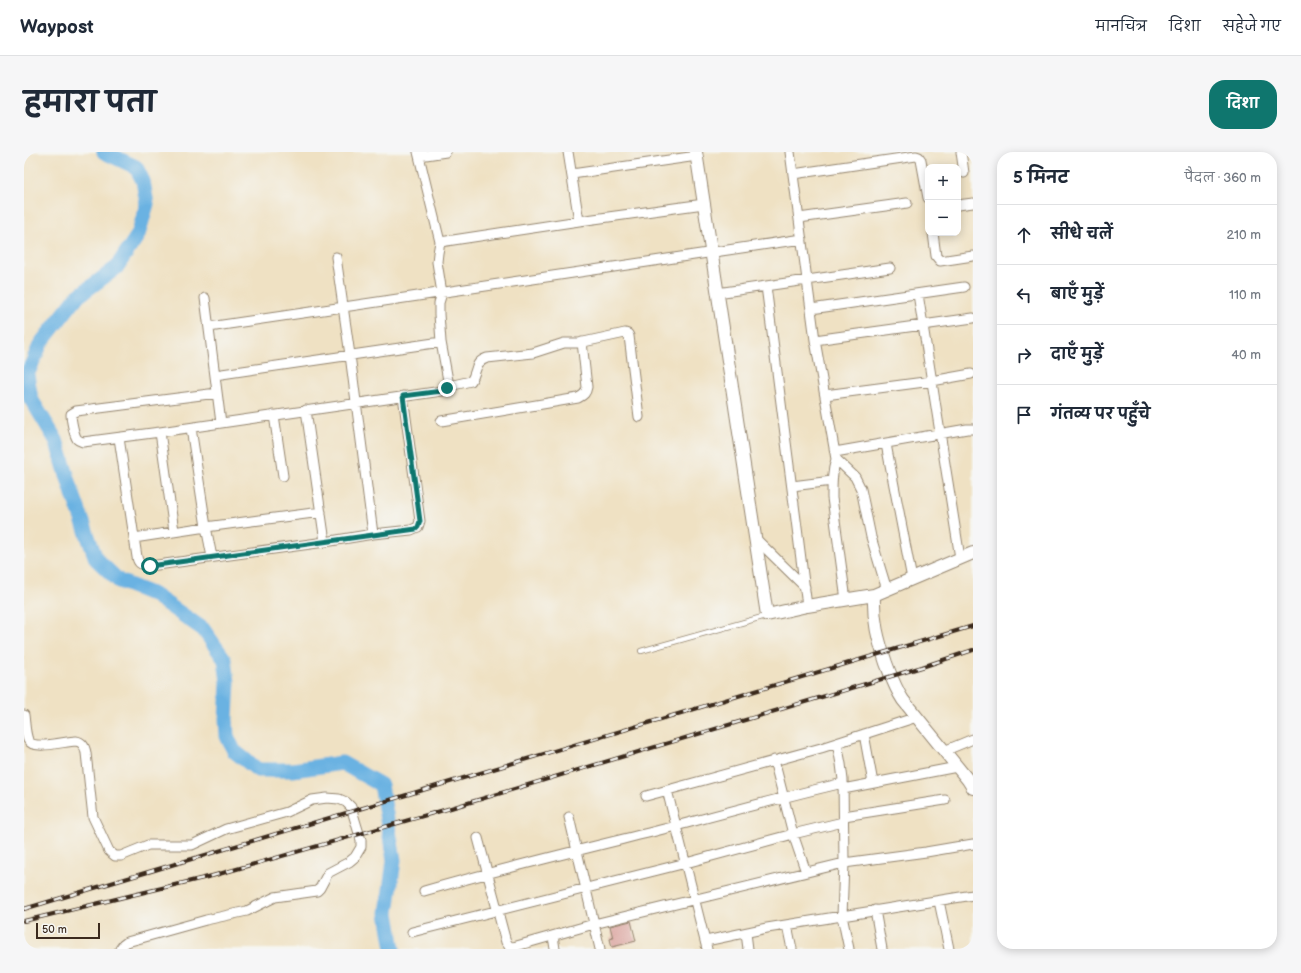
<!DOCTYPE html>
<html lang="hi">
<meta charset="utf-8">
<style>
body{margin:0;font-family:"Balsamiq Sans","Playpen Sans Deva",sans-serif;background:#f6f6f7;color:#1f2937}
.controls{position:absolute;right:12px;top:12px;display:grid;overflow:hidden;border-radius:8px;box-shadow:0 2px 10px #0003}
.controls button{width:36px;height:36px;display:grid;place-items:center;padding:0;border:0;border-bottom:1px solid #e0e1e3;background:#fff;color:#1f2937;font:20px sans-serif}
.scale{position:absolute;left:12px;bottom:10px;width:64px;box-sizing:border-box;padding-left:4px;border:2px solid #3b2a1e;border-top:0;font-size:11px;line-height:14px;white-space:nowrap;color:#3b2a1e;-webkit-text-stroke:3px #f6f6f2;paint-order:stroke}
.stop{position:absolute;width:12px;height:12px;margin:-9px;border:3px solid #0f766e;border-radius:50%;background:#fff}
.stop.end{background:#0f766e;border-color:#fff;box-shadow:0 1px 4px #0008}
.list{margin:0;padding:0;list-style:none}
h2{display:flex;justify-content:space-between;align-items:center;height:52px;margin:0;padding:0 16px;font-size:17px}
h2 small{font-size:13px;font-weight:400;color:#747a83}
.list li{display:grid;grid-template-columns:26px 1fr auto;gap:12px;align-items:center;box-sizing:border-box;height:60px;padding:0 16px;border-top:1px solid #e0e1e3}
.list b{display:block;font-size:15px;white-space:nowrap}
.list em{font-size:13px;font-style:normal;color:#747a83}
.icon{flex:none;width:22px;height:22px;fill:none;stroke:currentColor;stroke-width:2;stroke-linecap:round;stroke-linejoin:round}
.map{position:relative;flex:none;width:949px;height:797px;overflow:hidden;border-radius:16px}
header{display:flex;align-items:center;gap:24px;box-sizing:border-box;height:56px;padding:0 20px;background:#fff;border-bottom:1px solid #e0e1e3}
header strong{font-size:19px}
nav{display:flex;gap:22px;margin-inline-start:auto;font-size:14px}
.intro{display:flex;align-items:center;justify-content:space-between;box-sizing:border-box;height:96px;padding:0 24px}
h1{margin:0;font-size:28px}
.button{padding:10px 18px;border-radius:16px;background:#0f766e;color:#fff;font-size:14px;font-weight:700}
main{display:flex;gap:24px;padding:0 24px}
aside{flex:1;background:#fff;border-radius:16px;box-shadow:0 2px 10px #0003}
.map>svg:first-child{display:block}
</style>
<header>
<strong>Waypost</strong>
<nav><a>मानचित्र</a><a>दिशा</a><a>सहेजे गए</a></nav>
</header>
<div class="intro"><h1>हमारा पता</h1><a class="button">दिशा</a></div>
<main>
<div class="map">
<svg width="949" height="797" viewBox="0 0 949 797">
<rect width="100%" height="100%" fill="#f6f6f2"/>
<filter id="ink" filterUnits="userSpaceOnUse"><feTurbulence type="fractalNoise" baseFrequency=".025" numOctaves="2"/><feDisplacementMap in="SourceGraphic" scale="8" xChannelSelector="R" yChannelSelector="G"/><feConvolveMatrix kernelMatrix="1 2 1 2 8 2 1 2 1" color-interpolation-filters="sRGB"/></filter>
<filter id="wash" filterUnits="userSpaceOnUse"><feTurbulence type="fractalNoise" baseFrequency=".012" numOctaves="4" result="noise"/><feDisplacementMap in="SourceGraphic" scale="16" xChannelSelector="R" yChannelSelector="G"/><feGaussianBlur stdDeviation="0.9" result="paint"/><feColorMatrix in="noise" values="0 0 0 0 0 0 0 0 0 0 0 0 0 0 0 0 0 1.4 0 .05"/><feComposite in="paint" operator="in"/></filter>
<g filter="url(#wash)">
<rect width="100%" height="100%" fill="#efe1c3"/>
<g fill="none" stroke-linecap="round" stroke-linejoin="round">
<path stroke="#6bb2e2" stroke-width="15" d="M80 0 112 15 119 29 123 52 114 83 92 116 53 145 17 191 3 223 7 247 32 288 49 342 72 407 95 429 130 443 179 477 201 508 204 530 202 567 203 584 210 599 234 618H269L318 611 357 633 370 708 363 761 369 797"/>
</g>
<g id="blocks">
<path fill="#d99f9a" d="M607 769 612 789 588 795 586 787 589 786 586 774Z"/>
</g>
</g>
<g filter="url(#ink)">
<use href="#blocks" fill-opacity="0" stroke="#958670" stroke-width="1"/>
<g fill="none" stroke-linecap="round" stroke-linejoin="round">
<g stroke="#958670" stroke-width="6">
<path id="service" d="M617 499 742 464"/>
</g>
<g stroke="#958670" stroke-width="11">
<path id="minor" d="M394 0 416 90 414 101 413 110 418 141 415 151V162L417 190 425 234
M544 0 555 69
M766 0 791 188 812 307C808 320 808 332 808 346L822 448
M937 0 940 21
M395 4 422 0
M548 22 673 4
M769 22 892 4 895 5 897 8 904 46
M934 53 949 51
M775 66 883 51
M909 81 912 104 916 109 949 104
M416 90 555 69 680 52
M312 105 326 203 349 382
M742 134 783 454
M693 141 866 116
M894 142 936 406
M181 146 197 271
M787 157 940 135
M185 175 778 87
M791 188 949 166
M191 223 417 190
M193 241 52 259 47 262C47 267 50 283 53 287 55 289 56 289 59 290L136 280 418 239 423 236 425 234 447 229C454 219 449 211 463 206L509 201 540 191H555L601 181 604 182 605 184 615 265
M801 243 908 229 947 222
M282 258 301 390
M250 263 259 324
M417 269 554 246C560 243 562 241 563 235L558 190
M167 276 182 375 188 405
M136 280 150 379
M95 286 113 405C114 412 119 414 126 414L301 390 349 382 387 378 394 375 396 369 379 244
M862 292 888 427
M811 300 943 277H949
M812 307 831 325 837 337 847 385 863 438
M768 334 808 329
M110 386 182 375 297 360
M731 386 781 435
M0 563C1 570 1 580 4 588 9 599 41 589 52 589 59 590 61 595 62 601L69 665 85 699 91 704H97L124 693H168L202 677 263 660 288 648 303 646 315 647 322 650 327 655 337 688V695L331 705 325 710 304 721 296 736 293 739 251 745 223 759 182 768 103 790 99 793 96 797
M840 582 849 631
M813 591 817 612 819 628 820 711 818 764 825 797
M920 599 949 587
M750 608 769 682 782 720
M819 637 933 615
M643 638 683 797
M622 644 797 596 893 565
M820 664 921 648
M545 665 576 797
M454 686 482 790 485 794 489 795 570 772 820 711 902 700 949 692
M400 739C483 715 568 695 652 674 708 659 763 644 819 631
M915 749 925 797
M851 758 858 797
M763 773 768 797
M388 780 662 711 769 682 819 670
M722 781 724 797
M529 784 531 797
M682 789 743 776 949 743"/>
</g>
<g stroke="#958670" stroke-width="14">
<path id="tertiary" d="M672 0 743 463 783 454 850 443
M949 401 850 443C849 469 854 487 862 511 867 524 871 536 879 548L944 628 949 636"/>
</g>
<use href="#service" stroke="#fff" stroke-width="4.5"/>
<use href="#minor" stroke="#fff" stroke-width="9"/>
<use href="#tertiary" stroke="#fff" stroke-width="12"/>
<g stroke="#3b2a1e" stroke-width="4">
<path id="rail" d="M0 757 949 474
M0 769 188 724 427 656 898 515 949 498"/>
</g>
<use href="#rail" stroke="#f6f6f2" stroke-width="2.5" stroke-dasharray="8" stroke-linecap="butt"/>
</g>
</g>
<g fill="none" stroke-linecap="round" stroke-linejoin="round" filter="url(#ink)">
<path stroke="#0f766e" stroke-width="5" d="M126 414 392 377 394 375 396 369 379 244 418 239 423 236"/>
</g>
</svg>
<div class="controls">
<button>+</button>
<button>−</button>
</div>
<div class="scale">50 m</div>
<div class="stop" style="left:126px;top:414px"></div>
<div class="stop end" style="left:423px;top:236px"></div>
</div>
<aside>
<h2>5 मिनट<small>पैदल · 360 m</small></h2>
<ul class="list">
<li><svg class="icon" aria-label="ahead" viewBox="0 0 24 24"><path d="M12 20V5M6 11l6-6 6 6"/></svg><div><b>सीधे चलें</b></div><em>210 m</em></li>
<li><svg class="icon" aria-label="left" viewBox="0 0 24 24"><path d="M17 20v-9H6M10 6l-5 5 5 5"/></svg><div><b>बाएँ मुड़ें</b></div><em>110 m</em></li>
<li><svg class="icon" aria-label="right" viewBox="0 0 24 24"><path d="M7 20v-9h11M14 6l5 5-5 5"/></svg><div><b>दाएँ मुड़ें</b></div><em>40 m</em></li>
<li><svg class="icon" aria-label="arrive" viewBox="0 0 24 24"><path d="M6 21V4h12l-3 4 3 4H6"/></svg><div><b>गंतव्य पर पहुँचे</b></div></li>
</ul>
</aside>
</main>
